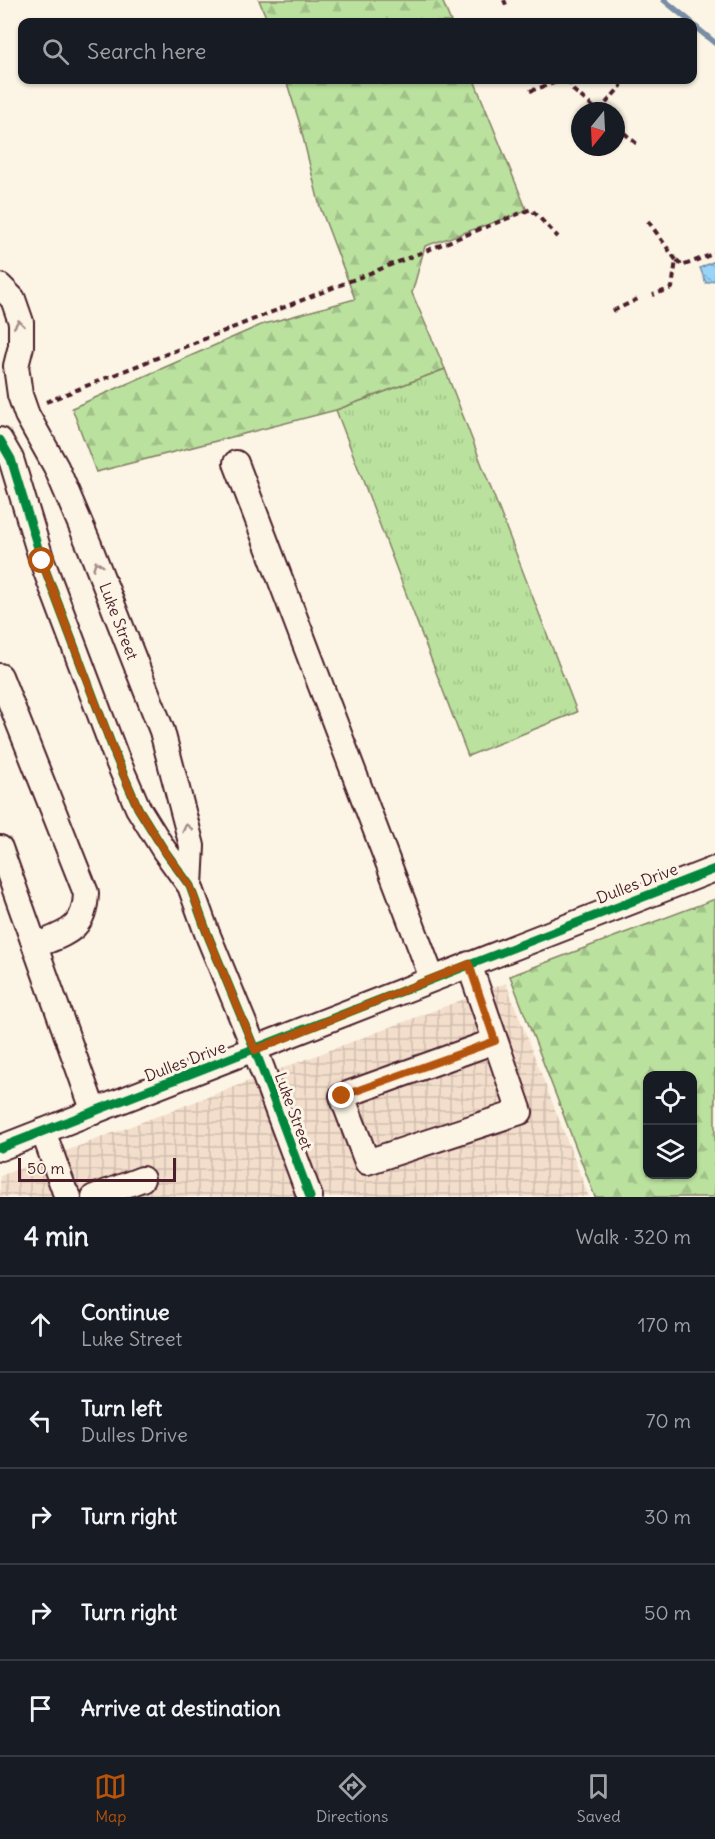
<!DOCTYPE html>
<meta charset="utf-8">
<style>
body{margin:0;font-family:Delius,sans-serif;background:#20242c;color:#f1f3f6}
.controls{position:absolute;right:18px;bottom:18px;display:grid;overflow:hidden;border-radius:12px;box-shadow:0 2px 4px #0004}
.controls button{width:54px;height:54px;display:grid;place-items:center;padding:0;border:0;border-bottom:2px solid #363941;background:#171b24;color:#f1f3f6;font:30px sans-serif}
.compass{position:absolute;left:571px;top:102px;width:54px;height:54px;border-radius:50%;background:#171b24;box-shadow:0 2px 4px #0004;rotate:198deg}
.scale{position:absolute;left:18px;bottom:15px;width:158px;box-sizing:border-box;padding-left:6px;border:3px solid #4a1f2b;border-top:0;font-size:16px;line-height:21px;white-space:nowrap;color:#4a1f2b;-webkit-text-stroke:4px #fcf5e5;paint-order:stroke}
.stop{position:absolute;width:18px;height:18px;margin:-14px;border:4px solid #b45309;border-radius:50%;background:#fff}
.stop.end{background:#b45309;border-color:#fff;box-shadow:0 2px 6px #0008}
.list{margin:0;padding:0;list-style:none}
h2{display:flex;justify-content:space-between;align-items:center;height:78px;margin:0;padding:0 24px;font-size:26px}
h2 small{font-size:20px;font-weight:400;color:#9ea1a6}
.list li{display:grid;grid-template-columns:39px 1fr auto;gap:18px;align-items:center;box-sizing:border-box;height:96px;padding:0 24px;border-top:2px solid #363941}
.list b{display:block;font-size:22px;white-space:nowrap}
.list p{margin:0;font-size:20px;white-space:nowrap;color:#9ea1a6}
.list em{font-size:20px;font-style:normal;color:#9ea1a6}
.icon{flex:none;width:33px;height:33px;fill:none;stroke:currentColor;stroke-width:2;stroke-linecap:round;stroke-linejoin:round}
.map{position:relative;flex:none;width:715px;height:1197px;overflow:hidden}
.search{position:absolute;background:#171b24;box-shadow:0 2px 4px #0004;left:18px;right:18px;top:18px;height:66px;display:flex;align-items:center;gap:15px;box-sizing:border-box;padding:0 21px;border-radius:12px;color:#9ea1a6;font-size:22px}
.sheet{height:558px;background:#171b24}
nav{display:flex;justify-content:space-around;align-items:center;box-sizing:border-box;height:84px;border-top:2px solid #363941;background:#171b24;font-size:16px;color:#9ea1a6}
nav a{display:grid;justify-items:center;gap:3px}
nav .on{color:#b45309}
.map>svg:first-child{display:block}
</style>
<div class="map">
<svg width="715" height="1197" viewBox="0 0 715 1197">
<defs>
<pattern id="industrial-grid" width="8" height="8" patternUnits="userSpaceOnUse" patternTransform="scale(1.5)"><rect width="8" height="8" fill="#f3decc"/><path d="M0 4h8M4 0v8" fill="none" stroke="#d2beaf"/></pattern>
<pattern id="grass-tufts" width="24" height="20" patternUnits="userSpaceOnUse" patternTransform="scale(1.5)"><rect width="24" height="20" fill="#bae29e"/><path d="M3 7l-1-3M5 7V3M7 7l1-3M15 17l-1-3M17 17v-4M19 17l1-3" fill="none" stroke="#a1c188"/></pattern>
<pattern id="forest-firs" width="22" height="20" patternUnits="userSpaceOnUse" patternTransform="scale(1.5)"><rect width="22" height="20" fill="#bae29e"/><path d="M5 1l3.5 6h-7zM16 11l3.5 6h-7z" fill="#a1c188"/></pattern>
<pattern id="water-waves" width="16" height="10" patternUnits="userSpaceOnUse" patternTransform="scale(1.5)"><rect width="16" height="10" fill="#97d4f7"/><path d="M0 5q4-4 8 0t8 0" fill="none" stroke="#84b6d4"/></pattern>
</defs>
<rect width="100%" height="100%" fill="#fcf5e5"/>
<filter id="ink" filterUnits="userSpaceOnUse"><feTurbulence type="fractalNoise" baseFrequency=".0167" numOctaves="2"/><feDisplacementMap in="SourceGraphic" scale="12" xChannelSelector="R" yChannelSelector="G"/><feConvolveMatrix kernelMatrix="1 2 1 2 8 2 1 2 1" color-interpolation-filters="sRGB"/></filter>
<g filter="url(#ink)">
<path fill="url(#industrial-grid)" d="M506 983 589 1197H0V1176Z"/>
<path fill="url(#grass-tufts)" stroke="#828064" stroke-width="1.5" d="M445 369 577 712 468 756 336 410Z"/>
<path fill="url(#forest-firs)" stroke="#828064" stroke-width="1.5" fill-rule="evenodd" d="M259 0H442L451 22H268Z
M286 80H474L527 211 425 246 412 293 445 369 336 410 96 472 72 408 261 325 355 299 320 207 299 121Z
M715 899V1197H595L510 976ZM648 1076H692V1174H648Z"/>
<path fill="url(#water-waves)" stroke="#788ca5" stroke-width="1.5" d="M715 261V280L706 283 700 268Z"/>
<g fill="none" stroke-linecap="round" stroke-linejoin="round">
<path stroke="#788ca5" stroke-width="6" d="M664 0 691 22
M692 24 715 43"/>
<g stroke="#4a1f2b" stroke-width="28">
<path id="minor" d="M0 286 13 299 21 322V346L16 366 20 395 27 415 56 467 90 547 162 731 192 846 190 886
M0 440 11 459 42 561 116 757 138 808 164 850 190 886 207 933 255 1050 310 1197
M236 463 432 978
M0 676 86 893C85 931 65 933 35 946
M0 848 94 1112
M469 964 520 1112 367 1162 342 1096 495 1041
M43 1131 65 1192 69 1197
M0 1148 715 869
M94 1197 142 1179"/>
</g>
<path stroke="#4a1f2b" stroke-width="4" stroke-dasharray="6 4.5" stroke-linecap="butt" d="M504 0 507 7
M576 22 577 20
M569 80 573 90 598 111
M530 91 563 80
M599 111 622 85
M616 126 637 144
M648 221 676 260 672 288 653 295
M677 260 682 266 715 253
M613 311 638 299
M46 402 531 209 558 237"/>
<use href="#minor" stroke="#fcf5e5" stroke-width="24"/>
<g stroke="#fcf5e5" stroke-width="13">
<path id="cycleway" d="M0 440 11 459 42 561 116 757 138 808 164 850 190 886 207 933 255 1050 310 1197
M0 1148 715 869"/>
</g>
<use href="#cycleway" stroke="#00873e" stroke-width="9"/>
</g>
<defs><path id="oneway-chevron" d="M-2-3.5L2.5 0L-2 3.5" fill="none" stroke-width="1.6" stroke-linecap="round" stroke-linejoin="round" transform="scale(1.5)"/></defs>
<g stroke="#a38a88">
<use href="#oneway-chevron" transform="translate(19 324) rotate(-97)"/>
<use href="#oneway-chevron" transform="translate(97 565) rotate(-111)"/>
<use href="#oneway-chevron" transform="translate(187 828) rotate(-104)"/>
</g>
</g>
<g fill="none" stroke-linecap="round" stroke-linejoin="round" filter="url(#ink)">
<path stroke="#b45309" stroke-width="8" d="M42 561 116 757 138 808 164 850 190 886 207 933 255 1050 469 964 495 1041 342 1096"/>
</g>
<g text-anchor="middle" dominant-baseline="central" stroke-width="6" stroke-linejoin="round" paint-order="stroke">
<g font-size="16" fill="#4a1f2b" stroke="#fcf5e5">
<text transform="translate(119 621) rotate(69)">Luke Street</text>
<text transform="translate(637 883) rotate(-21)">Dulles Drive</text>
<text transform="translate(185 1061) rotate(-21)">Dulles Drive</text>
<text transform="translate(294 1111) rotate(70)">Luke Street</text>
</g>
</g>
</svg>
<div class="controls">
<button><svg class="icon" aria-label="locate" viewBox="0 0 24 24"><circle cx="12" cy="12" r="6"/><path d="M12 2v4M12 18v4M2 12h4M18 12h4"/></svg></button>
<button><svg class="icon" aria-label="layers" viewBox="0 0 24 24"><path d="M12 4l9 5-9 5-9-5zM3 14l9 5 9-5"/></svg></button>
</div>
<svg class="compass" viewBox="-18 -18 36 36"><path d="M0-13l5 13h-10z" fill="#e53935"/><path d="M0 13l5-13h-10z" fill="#9ea1a6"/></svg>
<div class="scale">50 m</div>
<div class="stop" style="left:42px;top:561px"></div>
<div class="stop end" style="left:342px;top:1096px"></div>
<div class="search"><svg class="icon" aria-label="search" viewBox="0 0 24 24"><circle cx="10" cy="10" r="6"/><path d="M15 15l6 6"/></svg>Search here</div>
</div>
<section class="sheet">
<h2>4 min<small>Walk · 320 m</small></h2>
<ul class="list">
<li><svg class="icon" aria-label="ahead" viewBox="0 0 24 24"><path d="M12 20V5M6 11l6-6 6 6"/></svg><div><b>Continue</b><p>Luke Street</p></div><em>170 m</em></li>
<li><svg class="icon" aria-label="left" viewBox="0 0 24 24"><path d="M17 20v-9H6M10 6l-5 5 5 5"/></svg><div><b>Turn left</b><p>Dulles Drive</p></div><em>70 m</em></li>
<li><svg class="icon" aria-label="right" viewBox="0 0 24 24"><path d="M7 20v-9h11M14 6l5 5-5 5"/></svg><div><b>Turn right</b></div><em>30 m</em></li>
<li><svg class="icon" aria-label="right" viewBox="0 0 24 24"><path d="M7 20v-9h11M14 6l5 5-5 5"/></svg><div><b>Turn right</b></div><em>50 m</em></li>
<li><svg class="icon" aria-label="arrive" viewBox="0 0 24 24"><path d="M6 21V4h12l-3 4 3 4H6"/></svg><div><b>Arrive at destination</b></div></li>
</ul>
</section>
<nav>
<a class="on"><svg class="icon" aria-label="map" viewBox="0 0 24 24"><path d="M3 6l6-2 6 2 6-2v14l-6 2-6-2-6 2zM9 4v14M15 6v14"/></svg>Map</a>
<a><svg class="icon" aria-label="directions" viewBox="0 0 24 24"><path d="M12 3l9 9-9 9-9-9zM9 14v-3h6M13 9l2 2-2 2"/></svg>Directions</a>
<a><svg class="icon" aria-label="saved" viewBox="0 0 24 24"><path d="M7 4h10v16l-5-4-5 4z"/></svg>Saved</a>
</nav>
